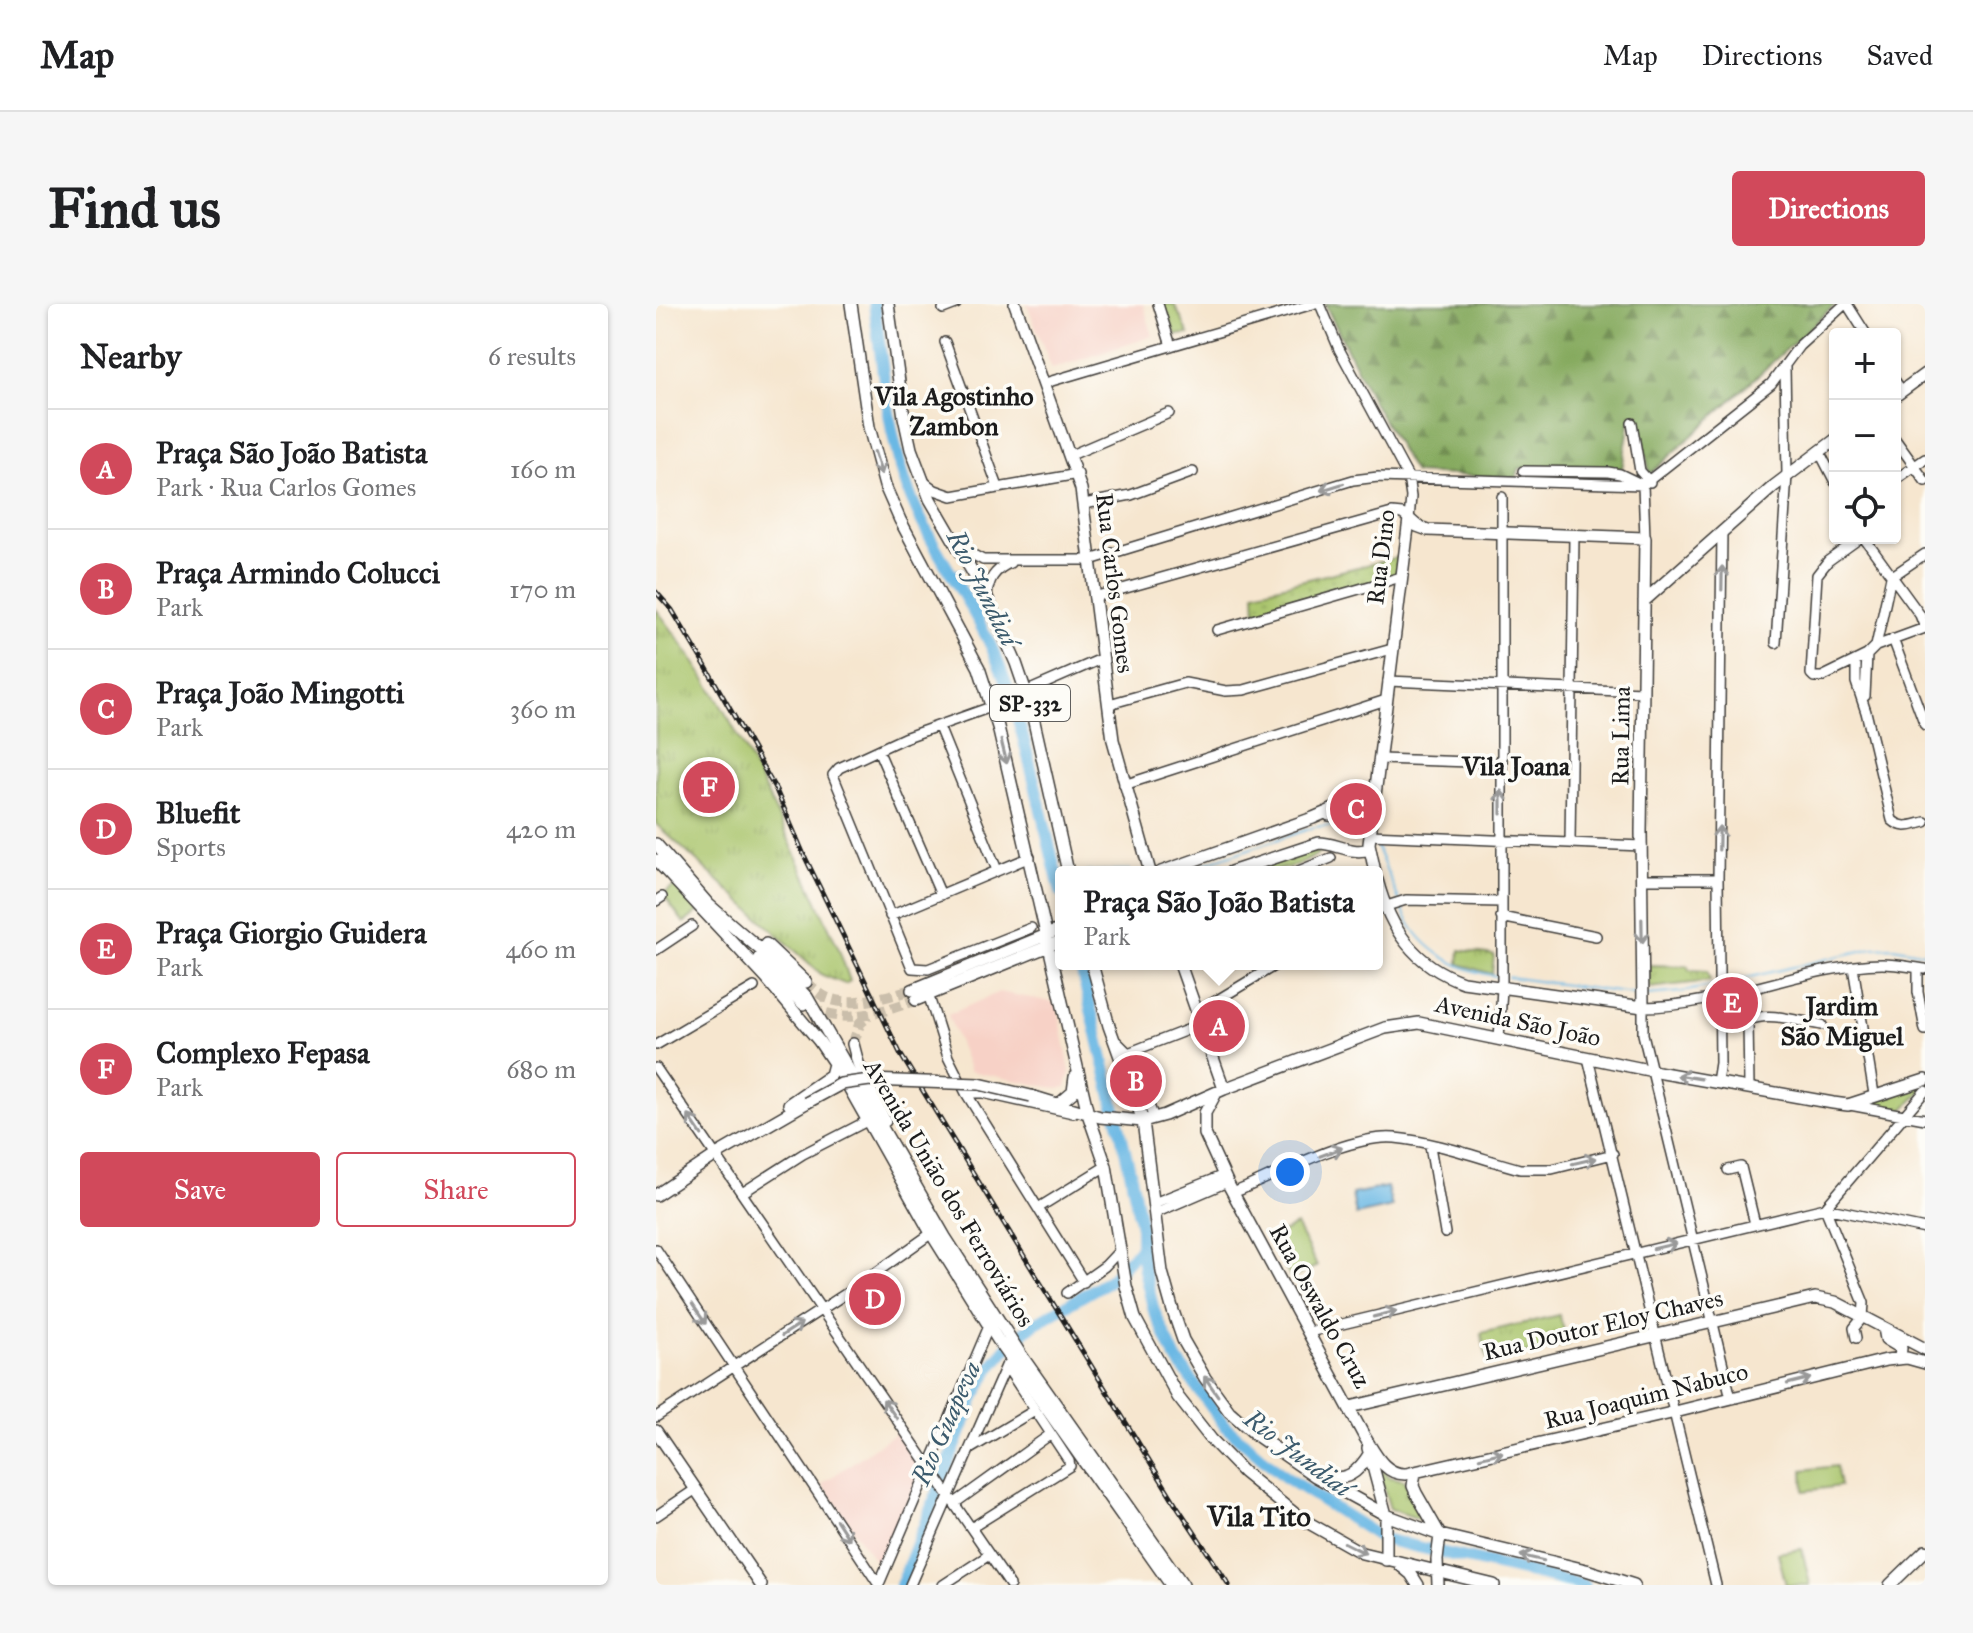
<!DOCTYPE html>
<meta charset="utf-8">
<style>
body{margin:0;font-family:"IM FELL Great Primer",serif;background:#f6f6f6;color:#202124}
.controls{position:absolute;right:24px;top:24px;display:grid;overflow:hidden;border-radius:8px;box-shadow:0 2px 6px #0004}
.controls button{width:72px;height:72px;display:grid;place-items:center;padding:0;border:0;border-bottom:2px solid #e0e0e0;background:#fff;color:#202124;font:40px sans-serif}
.you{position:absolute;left:634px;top:868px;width:28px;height:28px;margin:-20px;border:6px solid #fff;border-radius:50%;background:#1a73e8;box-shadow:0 0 0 12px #1a73e833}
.badge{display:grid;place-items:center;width:52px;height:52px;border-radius:50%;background:#d1495b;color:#fff;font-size:26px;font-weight:700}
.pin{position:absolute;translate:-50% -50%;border:4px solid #fff;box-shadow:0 2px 8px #0006}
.popup{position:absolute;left:399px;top:562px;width:328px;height:104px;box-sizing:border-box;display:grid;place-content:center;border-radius:8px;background:#fff;filter:drop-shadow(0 2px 6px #0005);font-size:26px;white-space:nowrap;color:#757577}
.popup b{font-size:30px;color:#202124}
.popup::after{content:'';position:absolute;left:50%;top:100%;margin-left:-16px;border:16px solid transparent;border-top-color:#fff}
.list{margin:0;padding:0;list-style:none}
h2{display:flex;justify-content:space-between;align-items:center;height:104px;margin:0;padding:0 32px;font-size:34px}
h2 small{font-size:26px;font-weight:400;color:#757577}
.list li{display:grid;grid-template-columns:52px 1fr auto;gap:24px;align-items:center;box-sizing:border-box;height:120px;padding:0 32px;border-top:2px solid #e0e0e0}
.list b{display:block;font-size:30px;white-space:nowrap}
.list p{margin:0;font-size:26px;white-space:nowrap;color:#757577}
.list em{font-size:26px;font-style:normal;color:#757577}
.actions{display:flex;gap:16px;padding:24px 32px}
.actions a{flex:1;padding:18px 0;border:2px solid #d1495b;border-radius:8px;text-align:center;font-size:28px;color:#d1495b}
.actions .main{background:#d1495b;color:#fff}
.icon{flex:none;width:44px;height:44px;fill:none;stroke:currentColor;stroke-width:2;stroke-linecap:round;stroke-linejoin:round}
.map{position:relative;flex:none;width:1269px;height:1281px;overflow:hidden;border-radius:8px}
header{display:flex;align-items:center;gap:48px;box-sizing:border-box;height:112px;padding:0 40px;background:#fff;border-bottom:2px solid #e0e0e0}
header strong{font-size:38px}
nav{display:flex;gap:44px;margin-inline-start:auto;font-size:28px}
.intro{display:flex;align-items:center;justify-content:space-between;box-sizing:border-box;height:192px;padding:0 48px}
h1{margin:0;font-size:56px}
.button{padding:20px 36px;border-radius:8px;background:#d1495b;color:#fff;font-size:28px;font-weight:700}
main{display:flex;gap:48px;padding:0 48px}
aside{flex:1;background:#fff;border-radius:8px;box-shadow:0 2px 6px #0004}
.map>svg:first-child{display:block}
</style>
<header>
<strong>Map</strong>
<nav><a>Map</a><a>Directions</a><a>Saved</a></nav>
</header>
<div class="intro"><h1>Find us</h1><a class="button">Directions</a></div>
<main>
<aside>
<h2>Nearby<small>6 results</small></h2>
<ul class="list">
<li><span class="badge">A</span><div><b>Praça São João Batista</b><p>Park · Rua Carlos Gomes</p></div><em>160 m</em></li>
<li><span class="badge">B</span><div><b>Praça Armindo Colucci</b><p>Park</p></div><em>170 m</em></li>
<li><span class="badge">C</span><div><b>Praça João Mingotti</b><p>Park</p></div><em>360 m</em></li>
<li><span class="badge">D</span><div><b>Bluefit</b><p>Sports</p></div><em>420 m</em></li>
<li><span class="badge">E</span><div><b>Praça Giorgio Guidera</b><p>Park</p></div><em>460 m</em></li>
<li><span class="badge">F</span><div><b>Complexo Fepasa</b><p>Park</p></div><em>680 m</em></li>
</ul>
<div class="actions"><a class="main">Save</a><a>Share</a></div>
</aside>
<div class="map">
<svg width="1269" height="1281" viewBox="0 0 1269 1281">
<defs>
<pattern id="grass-dots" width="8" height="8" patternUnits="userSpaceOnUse" patternTransform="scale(2)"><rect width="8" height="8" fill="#a9c46a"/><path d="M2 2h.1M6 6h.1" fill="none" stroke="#91a85b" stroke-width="1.8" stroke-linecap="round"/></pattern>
<pattern id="forest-firs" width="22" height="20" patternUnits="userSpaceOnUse" patternTransform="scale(2)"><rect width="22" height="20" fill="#86aa5e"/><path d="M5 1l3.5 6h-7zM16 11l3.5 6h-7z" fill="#6d8a4d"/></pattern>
<pattern id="park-tufts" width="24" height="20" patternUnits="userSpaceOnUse" patternTransform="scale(2)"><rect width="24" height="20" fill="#a9c46a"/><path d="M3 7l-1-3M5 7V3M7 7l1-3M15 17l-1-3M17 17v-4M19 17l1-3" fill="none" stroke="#91a85b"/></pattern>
</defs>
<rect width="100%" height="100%" fill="#fdfcf7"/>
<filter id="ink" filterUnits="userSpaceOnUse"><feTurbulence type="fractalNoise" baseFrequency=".0125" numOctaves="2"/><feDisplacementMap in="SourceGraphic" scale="16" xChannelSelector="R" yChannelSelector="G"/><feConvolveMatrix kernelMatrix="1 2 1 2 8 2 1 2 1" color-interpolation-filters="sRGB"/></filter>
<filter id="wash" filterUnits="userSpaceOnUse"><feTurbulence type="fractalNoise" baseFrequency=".006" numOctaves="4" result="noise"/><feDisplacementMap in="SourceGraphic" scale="32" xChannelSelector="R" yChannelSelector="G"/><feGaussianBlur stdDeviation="1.8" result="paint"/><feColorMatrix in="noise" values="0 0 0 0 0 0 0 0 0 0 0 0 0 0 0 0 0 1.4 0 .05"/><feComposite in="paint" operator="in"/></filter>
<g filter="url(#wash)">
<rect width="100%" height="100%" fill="#f6e6cf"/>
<path fill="#f7d1c6" d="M371 0H487L497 32 396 65Z
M343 688 401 699 414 768 410 783 403 785 314 767 292 711Z
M241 1128 266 1164 224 1265 166 1180Z"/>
<path fill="url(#grass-dots)" stroke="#627043" stroke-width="2" d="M743 253 741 272 600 311 599 288Z
M659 544 663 549C643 564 620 568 593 568Z"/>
<path fill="url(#forest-firs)" stroke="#51633d" stroke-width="2" d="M669 0H1180L994 170 982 114 974 116 966 165 864 164 860 174 758 169 717 98Z"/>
<path fill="url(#park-tufts)" stroke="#627043" stroke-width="2" d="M506 0H518L533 30 520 31Z
M0 305C80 405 128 528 182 643L194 677 189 680 166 671 0 520Z
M20 581 43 607 28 619 7 591Z
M804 646 838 651 836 670 803 660Z
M991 661 1032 662 1033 666 1051 667 1054 677 994 684Z
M564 700 575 730 558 736 551 710Z
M1269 778V784L1247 806 1213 799Z
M903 1011 913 1040 832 1058 825 1029Z
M720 1159 733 1173 748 1176 766 1216 734 1205Z"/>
<path fill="#a9c46a" stroke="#627043" stroke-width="2" d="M640 921 661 962 635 975 614 935Z
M1180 1162 1184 1182 1148 1187 1147 1166Z
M1146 1245 1154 1281H1130L1122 1249Z"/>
<path fill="#6ab8e4" stroke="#436a80" stroke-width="2" d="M731 883 736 903 700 911 696 890Z"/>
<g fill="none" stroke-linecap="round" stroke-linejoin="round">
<path stroke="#6ab8e4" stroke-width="2" d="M292 268 307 265
M719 539 743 596
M429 568 473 566
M524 568 659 523 688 520 708 530
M745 602C761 643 798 666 841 672
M852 673 984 691
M1065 680 1217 644 1238 643 1269 649
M990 691 1026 688 1059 681"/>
<path stroke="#6ab8e4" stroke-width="12" d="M218 0C227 62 231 127 252 186 273 241 310 289 335 342 370 419 383 507 405 588
M424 660 474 867 485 923V943L488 966 498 1007 519 1053 569 1122 629 1173 727 1235 928 1281
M245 1281 318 1094 334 1064 358 1036 378 1020 454 976 485 943"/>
</g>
</g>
<g filter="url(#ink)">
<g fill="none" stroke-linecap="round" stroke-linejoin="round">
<path stroke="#cabeab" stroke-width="11" stroke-dasharray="11 5.5" stroke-linecap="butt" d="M150 678C156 683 164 691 171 694 197 704 230 692 256 686
M155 704C190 721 226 708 260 696
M197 740 204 719 213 712"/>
<g stroke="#3d3a37" stroke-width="12">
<path id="minor" d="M502 0 515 42
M1191 0 1210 30
M287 5 300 0
M289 38 342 183
M1239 77 1246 87
M389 79 657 0
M976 119 984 167 994 178
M1239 135 1269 177
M1163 147 1179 178
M415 151 513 109
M867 167 952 168 964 170 987 181
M1239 176 1269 155
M267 177 279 186 296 192 422 170
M987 181 989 234
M428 200 475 191 537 168
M1204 234 1172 257 1161 271 1155 370 1158 373H1166L1211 351 1220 342 1269 324
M1208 234 1264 311 1269 324
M304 244 327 256H434L697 176 722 173 987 181 1115 80 1143 42 1189 0
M331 293C332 276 338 266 354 259
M438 293 736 209 746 210 753 215 755 193 752 173 683 45 664 0
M561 326 745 273
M1237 335 1269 421
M1120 339 1131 171 1129 63
M1220 342 1235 273 1269 250
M1200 357V378L1210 408 1236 516C1247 526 1256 521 1269 518
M732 377 987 388
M1209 392 1211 351
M453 400 529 379 570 387 588 386 736 345
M283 423 341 566
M223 448 285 591
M724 455 845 459
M468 481 730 396
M714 531 986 542
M914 539 918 232
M640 568 675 554
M986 575H1062
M0 597 6 593
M721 605 750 596 845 598
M234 612 374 553
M845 613 940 632
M375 624 272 665 256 664 177 471 183 464 248 434 335 403 445 355
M0 646 36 622
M1197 663 1218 790
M1262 664V688L1269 726
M274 696 292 753 310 789 428 978
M540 709 621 660
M843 736 846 684V193
M461 738 472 749 496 809
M0 741 98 683
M472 749 544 721
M932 754 1060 1281
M0 764 354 1281
M1061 778 1064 759 1062 575 1066 227
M1093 784 1092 717C1111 706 1145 718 1166 721
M310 789H327L417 809
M1194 801 1269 815
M774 842 789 929
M1072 866 1085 863 1099 920
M86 889 147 850 211 817
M577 889C620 871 694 830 739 834 781 838 823 854 864 865H896L957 850
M498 899 568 871
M382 904 450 862
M1169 904 1269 787
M1169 904 1208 999 1207 1013 1198 1024 1200 1034
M499 909 571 878
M0 945 223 1281
M411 989 449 962 464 946
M653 1028 1169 904 1269 925
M1075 1094 987 730V703C1066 703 1148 661 1226 660 1241 660 1254 663 1269 665
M0 1113 197 985 280 926
M314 1145 379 1106
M299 1199 395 1130
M0 1212 40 1185
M315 1224 414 1162 413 1157 350 1062
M223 1280 333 1022
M254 1281 350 1062 361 1054
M287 1281 333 1251"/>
</g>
<g stroke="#3d3a37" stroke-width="14">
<path id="major" d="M195 0 213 123 229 182 244 216 323 364 342 423 432 810 450 862 470 982 479 1014 522 1093 555 1135 587 1168 644 1214 706 1249 838 1281
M232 0 248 113 255 145 274 195 331 293 360 359 374 400 412 568
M359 0 425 185 457 436 494 568
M1239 92 1269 70
M988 297 1118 182 1179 136
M673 511 692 512 715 523
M0 540 53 601 106 647 151 693 289 933 365 1051 527 1281
M0 556 110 674 163 737 186 771 275 929 342 1036 515 1281
M505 568 657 514 719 487
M575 568 663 539C680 539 696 551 713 545
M719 568 713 540 753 215
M721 576C734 625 758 661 807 678L987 703 985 528 989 234 772 226 761 222 753 215
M110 640 150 678
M103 654 147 700
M436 660 453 722 487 817 506 968 517 1007 527 1036 549 1074 573 1107 600 1131 659 1172 730 1211 784 1231 930 1266 978 1281
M524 660 568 785
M256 686 405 625
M260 696 405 637
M197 740 202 759 229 817
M560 789 549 809V830L571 878 708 1132C719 1149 728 1171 750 1170L1011 1110 1230 1056 1251 1054 1269 1059
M375 792 444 813 487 817 509 811 568 785 729 724 763 719 1007 769 1177 799 1192 801 1269 776
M133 800 175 771 178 760
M403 800 417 788 419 773
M0 891 60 851 150 799
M1228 1024 1230 1035 1245 1044 1244 1054
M694 1103 1159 994 1179 998 1269 1045
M0 1127 105 1281
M712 1144 730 1211V1256
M759 1168 757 1182 760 1189 784 1231 781 1256 782 1281
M667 1173C691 1177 701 1170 714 1149
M744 1261 755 1270 762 1281
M1234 1281 1269 1247"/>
</g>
<use href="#minor" stroke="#fff" stroke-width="9"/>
<use href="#major" stroke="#fff" stroke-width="11"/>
<g stroke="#1c1c1c" stroke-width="5">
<path id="rail" d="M0 288 16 306 49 361 120 486 148 551 245 751 521 1202 573 1281"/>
</g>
<use href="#rail" stroke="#fdfcf7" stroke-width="2" stroke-dasharray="6" stroke-linecap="butt"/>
<g stroke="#3d3a37" stroke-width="14" stroke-linecap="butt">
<path id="major-bridge" d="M150 799 185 780 214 776 323 780 375 792"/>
</g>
<use href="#major-bridge" stroke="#fff" stroke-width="11"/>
</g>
<defs><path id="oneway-shaft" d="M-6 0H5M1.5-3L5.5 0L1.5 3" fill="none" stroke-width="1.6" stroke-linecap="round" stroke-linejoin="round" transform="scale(2)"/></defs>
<g stroke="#999">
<use href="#oneway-shaft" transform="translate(222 159) rotate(72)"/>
<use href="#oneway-shaft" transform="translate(676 183) rotate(163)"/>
<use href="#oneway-shaft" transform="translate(1066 274) rotate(-89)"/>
<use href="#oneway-shaft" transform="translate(348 448) rotate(76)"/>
<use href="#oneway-shaft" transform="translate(845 498) rotate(-90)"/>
<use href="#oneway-shaft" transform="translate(1063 534) rotate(-89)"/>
<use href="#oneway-shaft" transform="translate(986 627) rotate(89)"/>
<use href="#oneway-shaft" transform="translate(1033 773) rotate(-171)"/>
<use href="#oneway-shaft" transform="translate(39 821) rotate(-124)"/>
<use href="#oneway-shaft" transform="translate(675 848) rotate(-21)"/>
<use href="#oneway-shaft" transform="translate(928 857) rotate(-13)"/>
<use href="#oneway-shaft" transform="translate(1009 942) rotate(-13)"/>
<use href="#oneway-shaft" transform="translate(43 1010) rotate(56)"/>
<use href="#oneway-shaft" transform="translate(729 1010) rotate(-14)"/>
<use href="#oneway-shaft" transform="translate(136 1025) rotate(-33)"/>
<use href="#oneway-shaft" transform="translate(1143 1077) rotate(-14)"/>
<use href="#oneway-shaft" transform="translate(555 1082) rotate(-125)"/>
<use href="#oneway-shaft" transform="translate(234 1105) rotate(-125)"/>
<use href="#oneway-shaft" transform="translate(835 1151) rotate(-13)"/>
<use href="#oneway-shaft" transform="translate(187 1226) rotate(57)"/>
<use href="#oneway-shaft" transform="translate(699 1244) rotate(27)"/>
<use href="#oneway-shaft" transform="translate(876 1254) rotate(-167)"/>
</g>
</g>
<g text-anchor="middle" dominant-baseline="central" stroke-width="7" stroke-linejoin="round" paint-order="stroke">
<rect fill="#fdfcf7" stroke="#605f5e" stroke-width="2" x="334" y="381" width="80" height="36" rx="6"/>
<g font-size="22" font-weight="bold" fill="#1c1c1c">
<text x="374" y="399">SP-332</text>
</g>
<g font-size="24" fill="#1c1c1c" stroke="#fdfcf7">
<text transform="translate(725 253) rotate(-83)">Rua Dino</text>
<text transform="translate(459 279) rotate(83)">Rua Carlos Gomes</text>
<text transform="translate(965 432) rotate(-89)">Rua Lima</text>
<text transform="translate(862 717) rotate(12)">Avenida São João</text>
<text transform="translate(293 889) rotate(59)">Avenida União dos Ferroviários</text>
<text transform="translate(664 1002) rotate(61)">Rua Oswaldo Cruz</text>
<text transform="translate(947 1021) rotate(-13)">Rua Doutor Eloy Chaves</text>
<text transform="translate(990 1092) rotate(-14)">Rua Joaquim Nabuco</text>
</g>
<g font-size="26" font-weight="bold" fill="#1c1c1c" stroke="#fdfcf7">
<text x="298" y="92">Vila Agostinho<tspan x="298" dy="30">Zambon</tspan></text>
<text x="860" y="462">Vila Joana</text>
<text x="1186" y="702">Jardim<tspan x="1186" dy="30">São Miguel</tspan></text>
</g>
<g font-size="26" font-style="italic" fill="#3b5a6c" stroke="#fdfcf7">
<text transform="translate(327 284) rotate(63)">Rio Jundiaí</text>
<text transform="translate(290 1119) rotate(-66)">Rio Guapeva</text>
<text transform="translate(642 1149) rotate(37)">Rio Jundiaí</text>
</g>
<g font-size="28" font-weight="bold" fill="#1c1c1c" stroke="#fdfcf7">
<text x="603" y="1212">Vila Tito</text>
</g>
</g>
</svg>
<div class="controls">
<button>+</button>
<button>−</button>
<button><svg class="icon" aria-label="locate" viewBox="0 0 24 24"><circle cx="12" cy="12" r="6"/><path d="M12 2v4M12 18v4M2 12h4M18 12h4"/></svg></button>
</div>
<div class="you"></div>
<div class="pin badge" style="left:563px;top:722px">A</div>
<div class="popup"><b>Praça São João Batista</b>Park</div>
<div class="pin badge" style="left:480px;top:777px">B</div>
<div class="pin badge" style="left:700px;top:505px">C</div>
<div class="pin badge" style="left:219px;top:995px">D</div>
<div class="pin badge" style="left:1076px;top:699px">E</div>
<div class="pin badge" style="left:53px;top:483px">F</div>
</div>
</main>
